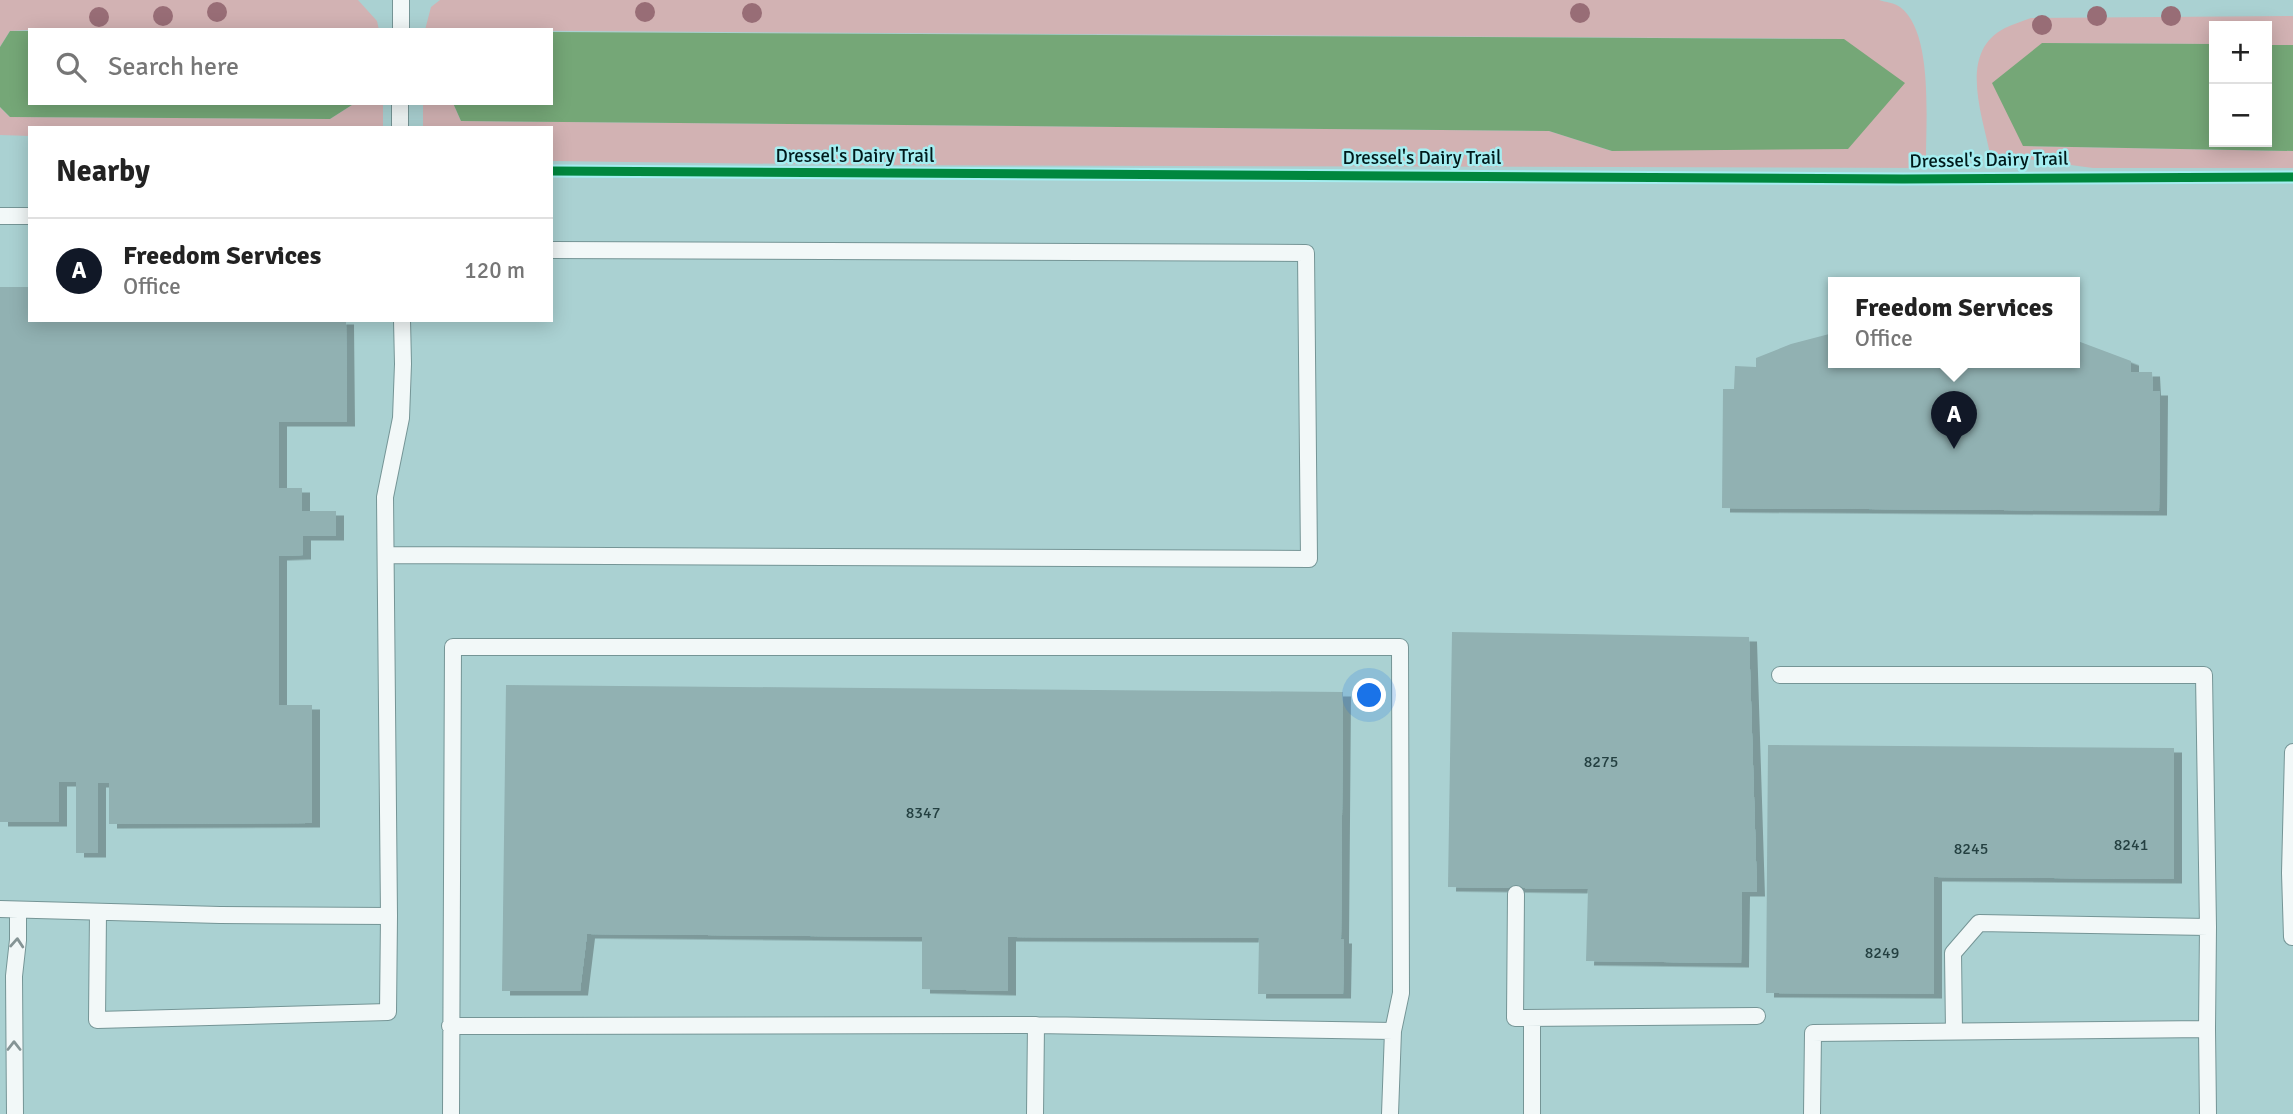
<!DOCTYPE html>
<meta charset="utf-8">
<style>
body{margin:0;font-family:Signika,sans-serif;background:#f2f2f2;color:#222}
.controls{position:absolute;right:21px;top:21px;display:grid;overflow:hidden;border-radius:0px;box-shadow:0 4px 18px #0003}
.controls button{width:63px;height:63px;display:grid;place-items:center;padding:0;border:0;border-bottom:2px solid #e0e0e0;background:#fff;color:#222;font:35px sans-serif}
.you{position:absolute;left:1370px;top:696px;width:24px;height:24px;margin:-18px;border:5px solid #fff;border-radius:50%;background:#1a73e8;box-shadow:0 0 0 10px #1a73e833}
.badge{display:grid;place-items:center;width:46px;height:46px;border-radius:50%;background:#111827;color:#fff;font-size:23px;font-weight:700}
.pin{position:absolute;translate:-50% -58px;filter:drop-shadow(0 2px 4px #0008)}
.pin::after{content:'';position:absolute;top:37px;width:24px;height:21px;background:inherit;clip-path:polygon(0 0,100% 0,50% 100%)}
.popup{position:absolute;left:1828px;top:277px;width:252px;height:91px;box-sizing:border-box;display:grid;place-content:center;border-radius:0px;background:#fff;filter:drop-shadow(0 2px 5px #0005);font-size:23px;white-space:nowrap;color:#767676}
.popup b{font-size:26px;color:#222}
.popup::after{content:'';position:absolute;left:50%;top:100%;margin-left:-14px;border:14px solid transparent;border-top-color:#fff}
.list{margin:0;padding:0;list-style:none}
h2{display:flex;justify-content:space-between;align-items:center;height:91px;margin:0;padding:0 28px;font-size:30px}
h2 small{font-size:23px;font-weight:400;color:#767676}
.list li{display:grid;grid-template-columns:46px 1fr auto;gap:21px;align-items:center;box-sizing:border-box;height:105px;padding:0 28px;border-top:2px solid #e0e0e0}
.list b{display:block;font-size:26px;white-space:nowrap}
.list p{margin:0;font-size:23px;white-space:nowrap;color:#767676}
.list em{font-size:23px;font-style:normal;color:#767676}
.icon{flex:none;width:38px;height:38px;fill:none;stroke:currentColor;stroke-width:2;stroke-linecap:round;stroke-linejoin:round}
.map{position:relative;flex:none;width:2293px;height:1114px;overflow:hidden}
.search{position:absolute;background:#fff;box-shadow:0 4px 18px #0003;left:28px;top:28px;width:525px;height:77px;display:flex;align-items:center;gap:18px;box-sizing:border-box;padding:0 24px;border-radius:0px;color:#767676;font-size:26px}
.panel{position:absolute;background:#fff;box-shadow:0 4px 18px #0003;left:28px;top:126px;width:525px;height:196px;border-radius:0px}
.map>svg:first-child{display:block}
</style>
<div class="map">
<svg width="2293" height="1114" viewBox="0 0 2293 1114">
<defs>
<filter id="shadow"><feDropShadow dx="8" dy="4.5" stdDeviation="0" flood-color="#0004"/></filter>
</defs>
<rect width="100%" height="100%" fill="#aad1d2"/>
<path fill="#d2b2b3" d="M0 0H358L377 21 379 30H30L10 31 0 47Z
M440 0H1879C1885 2 1895 3 1900 7 1935 33 1925 128 1926 168L873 165 551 161V128H423V103H453L461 121 1549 131 1612 151 1844 39 425 30 431 7Z
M2293 16V45H2267V26H2214V44L2042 43 2023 146 2293 151V168H2093L1990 154C1982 113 1958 52 2005 28 2013 24 2023 21 2031 18Z
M355 103H383V128H30V136L0 135V107L10 117 330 119Z"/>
<path fill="#75a777" d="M10 31H30V103H355L330 119 10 117 0 107V47Z
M551 32 1844 39 1905 83 1848 149 1612 151 1549 131 461 121 453 103H551Z
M2042 43 2214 44V142H2267V45H2293V151L2023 146 1992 83Z"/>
<path fill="#91b1b2" filter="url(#shadow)" d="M0 287H30V320H346L347 422H279V488H302V511H336V536H303V555L279 556V705H312V823L109 824V783H98V853H76V782H59V822H0Z
M1833 333V363H2075V340L2131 361V372H2152L2153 391H2160L2159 511 1722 508 1723 389H1734L1735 366 1756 367V358L1791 344Z
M1452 632 1749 637 1757 892H1742L1741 963 1586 961 1588 889 1448 887Z
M506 685 1343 692 1341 939H1344L1343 994H1258L1259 938 1008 937V991L922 989V937L587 934 580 991H502Z
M1768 745 2174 748V879L1934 877V994L1766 993Z"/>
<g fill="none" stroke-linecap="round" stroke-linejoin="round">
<g stroke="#759596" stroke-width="18">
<path id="service" d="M401 30V0
M400 128V103
M0 216H30
M386 555 1309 559 1306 253 551 250
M1780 675H2204L2208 927
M1516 894 1515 1018 1757 1016
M0 909 220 915 389 916 385 497 401 418 403 364 402 320
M98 912 97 1020 388 1012 389 916
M2292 937 2290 873 2293 752
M450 1026 1036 1025 1393 1031
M1954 1031 1953 953 1979 923 2208 927 2207 1029
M15 1114 14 976 18 940V910
M451 1114 453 647H1400L1401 993 1393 1031 1390 1114
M1035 1114 1036 1025
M1532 1114V1018
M1812 1114 1813 1033 2207 1029 2208 1114"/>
</g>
<use href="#service" stroke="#f2f8f8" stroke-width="16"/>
<g stroke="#a5eef1" stroke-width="13">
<path id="cycleway" d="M551 171 1903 179 2293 177"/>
</g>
<use href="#cycleway" stroke="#00873e" stroke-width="9"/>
</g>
<g fill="#986d76">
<circle cx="217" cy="12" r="10"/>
<circle cx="645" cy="12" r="10"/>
<circle cx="752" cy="13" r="10"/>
<circle cx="1580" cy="13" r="10"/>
<circle cx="163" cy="16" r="10"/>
<circle cx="2097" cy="16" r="10"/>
<circle cx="2171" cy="16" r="10"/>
<circle cx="99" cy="17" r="10"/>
<circle cx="2042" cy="25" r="10"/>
</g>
<defs><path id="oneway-chevron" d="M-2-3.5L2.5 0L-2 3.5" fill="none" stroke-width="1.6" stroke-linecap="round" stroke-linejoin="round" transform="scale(1.75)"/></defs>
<g stroke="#859495">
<use href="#oneway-chevron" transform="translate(17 943) rotate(-86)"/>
<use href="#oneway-chevron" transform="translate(14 1046) rotate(-90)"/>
</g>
<g text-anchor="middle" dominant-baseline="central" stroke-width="5" stroke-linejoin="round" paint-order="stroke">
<g font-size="16" fill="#244041">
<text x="1601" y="762">8275</text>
<text x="923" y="813">8347</text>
<text x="2131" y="845">8241</text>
<text x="1971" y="849">8245</text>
<text x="1882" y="953">8249</text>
</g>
<g font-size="19" fill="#001a1b" stroke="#a5eef1">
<text x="855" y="156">Dressel's Dairy Trail</text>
<text x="1422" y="158">Dressel's Dairy Trail</text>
<text transform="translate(1989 160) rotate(-1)">Dressel's Dairy Trail</text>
</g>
</g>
</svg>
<div class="controls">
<button>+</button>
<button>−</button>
</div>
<div class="you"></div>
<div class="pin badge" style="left:1954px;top:449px">A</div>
<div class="popup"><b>Freedom Services</b>Office</div>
<div class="search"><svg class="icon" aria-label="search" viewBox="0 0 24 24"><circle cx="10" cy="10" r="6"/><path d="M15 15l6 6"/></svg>Search here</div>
<section class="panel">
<h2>Nearby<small></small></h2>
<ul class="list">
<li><span class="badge">A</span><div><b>Freedom Services</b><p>Office</p></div><em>120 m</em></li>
</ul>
</section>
</div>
